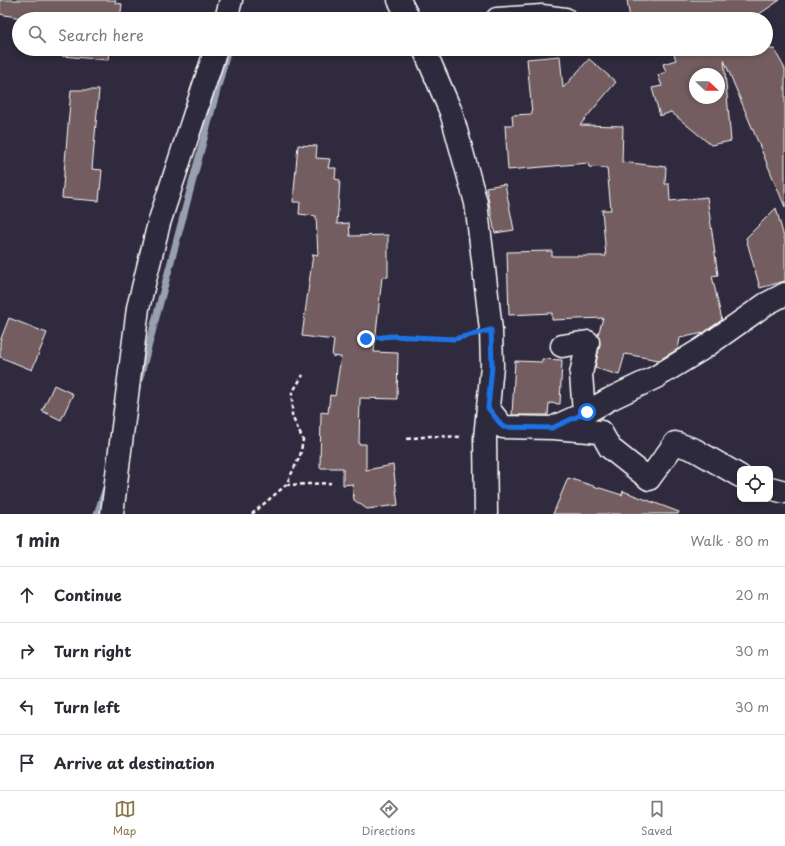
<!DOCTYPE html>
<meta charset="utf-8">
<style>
body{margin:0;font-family:"Playpen Sans",sans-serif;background:#f2f2f3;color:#2b2b33}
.controls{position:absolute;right:12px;bottom:12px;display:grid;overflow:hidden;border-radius:8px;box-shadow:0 2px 6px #0003}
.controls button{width:36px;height:36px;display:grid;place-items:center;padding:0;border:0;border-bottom:1px solid #e1e1e2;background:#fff;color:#2b2b33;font:20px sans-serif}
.compass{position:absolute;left:689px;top:68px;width:36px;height:36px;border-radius:50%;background:#fff;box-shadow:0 2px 6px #0003;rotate:112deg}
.stop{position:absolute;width:12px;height:12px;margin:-9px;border:3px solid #1a73e8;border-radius:50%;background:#fff}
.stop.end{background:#1a73e8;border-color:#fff;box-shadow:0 1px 4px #0008}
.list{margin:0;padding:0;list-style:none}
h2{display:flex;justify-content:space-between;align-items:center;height:52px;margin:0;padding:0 16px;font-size:17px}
h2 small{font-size:13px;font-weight:400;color:#7c7c81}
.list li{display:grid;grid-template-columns:26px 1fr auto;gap:12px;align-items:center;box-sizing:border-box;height:56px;padding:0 16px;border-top:1px solid #e1e1e2}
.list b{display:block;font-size:15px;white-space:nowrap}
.list em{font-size:13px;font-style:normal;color:#7c7c81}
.icon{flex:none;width:22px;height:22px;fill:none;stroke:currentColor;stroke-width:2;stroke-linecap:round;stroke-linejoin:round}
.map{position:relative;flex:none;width:785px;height:514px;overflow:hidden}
.search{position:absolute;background:#fff;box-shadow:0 2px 6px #0003;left:12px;right:12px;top:12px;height:44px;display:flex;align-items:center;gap:10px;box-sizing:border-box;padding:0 14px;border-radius:22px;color:#7c7c81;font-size:15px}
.sheet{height:276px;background:#fff}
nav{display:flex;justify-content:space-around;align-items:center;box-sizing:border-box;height:56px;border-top:1px solid #e1e1e2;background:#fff;font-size:11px;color:#7c7c81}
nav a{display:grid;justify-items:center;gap:2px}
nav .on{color:#8a764a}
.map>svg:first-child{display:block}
</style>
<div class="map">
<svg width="785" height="514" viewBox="0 0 785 514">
<rect width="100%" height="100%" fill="#2f2a3d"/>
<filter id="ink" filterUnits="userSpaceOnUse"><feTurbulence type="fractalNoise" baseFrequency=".025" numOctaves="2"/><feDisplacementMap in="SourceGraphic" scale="8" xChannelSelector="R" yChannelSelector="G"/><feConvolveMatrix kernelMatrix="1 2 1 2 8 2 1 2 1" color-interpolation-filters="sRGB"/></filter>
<g filter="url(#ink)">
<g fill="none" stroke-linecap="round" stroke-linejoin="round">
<path stroke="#98a0b0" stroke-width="7" d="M139 381 228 49
M97 514 106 488"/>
</g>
<path fill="#735d60" stroke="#fff" fill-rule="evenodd" d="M0 0H116L115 3 122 4 120 19H26L0 14Z
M627 0H780L752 19H630Z
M63 49H116L115 54 109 52 108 60 62 56Z
M672 49H774L785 69V207L724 60 731 141 711 145 671 112 660 116 652 88 662 86 658 75 666 72 663 64 676 60ZM695 74H719V98H695Z
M560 56 563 88 589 59 616 82 580 125 623 126 622 162 666 167 665 184H669L670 201 707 197 718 275 712 276 722 320 703 333 680 338 678 349 659 360 625 354 619 375 595 368 600 344 598 335 603 318 552 320V313L509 315 507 252 552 251V256H606L602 210H611L607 168 589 167 588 163 508 170 505 125H513L512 115 532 114 527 59Z
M71 90H99L92 169 102 170 99 201 62 198Z
M298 145 317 146 316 158 330 159 328 168H336L335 179 340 180 337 224 349 223 350 236 388 235V277H382L374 352 398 353 397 399 360 398 359 444H366V470L393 465 398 505 367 509 354 500 352 484 343 485V468H320L321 412 328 413 330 395 335 396 341 357 332 356 334 340 302 336 313 254 318 255 316 216 299 214 300 202H293Z
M505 184 514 230 495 233 486 187Z
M776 208 785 241V281L760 288 746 238Z
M9 318 47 333 32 370 0 357V341Z
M542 359 562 360 560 404 549 403 548 415H512L515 361 542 362Z
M54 385 73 394 61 420 42 411Z
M568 478 622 495 623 491 679 512 678 514H553Z"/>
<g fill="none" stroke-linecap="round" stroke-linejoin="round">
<g stroke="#fff" stroke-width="25">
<path id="minor" d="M399 0 409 19
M226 19 231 0
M497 19 542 16 565 19
M424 49 451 112 476 203 483 260 491 330 492 366 485 438 486 514
M562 346 588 342 581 374 584 413
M488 408 503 427 552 428 587 412 610 399 656 377 702 349 766 304 785 294
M553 428 601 432 610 448 649 479 675 443 695 450 740 476
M770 488 785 492
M112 514 138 308 159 223 216 49"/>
</g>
<path stroke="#fff" stroke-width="2.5" stroke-dasharray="4 3" stroke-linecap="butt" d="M366 339 392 336 454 339 469 336
M407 439 430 436 462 437
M286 485 331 483
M252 514 286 485 300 456 303 440 292 416V393L303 375"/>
<use href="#minor" stroke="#2f2a3d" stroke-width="22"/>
</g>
</g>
<g fill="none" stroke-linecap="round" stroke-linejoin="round" filter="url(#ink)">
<path stroke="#1a73e8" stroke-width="5" d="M366 339 392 336 454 339 491 330 492 366 488 408 503 427 552 428 587 412"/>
</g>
</svg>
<div class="controls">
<button><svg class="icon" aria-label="locate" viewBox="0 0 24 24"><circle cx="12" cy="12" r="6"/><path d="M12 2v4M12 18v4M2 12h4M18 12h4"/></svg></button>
</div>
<svg class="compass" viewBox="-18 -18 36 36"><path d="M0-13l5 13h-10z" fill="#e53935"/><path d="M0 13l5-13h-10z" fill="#7c7c81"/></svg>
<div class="stop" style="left:587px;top:412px"></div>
<div class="stop end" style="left:366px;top:339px"></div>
<div class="search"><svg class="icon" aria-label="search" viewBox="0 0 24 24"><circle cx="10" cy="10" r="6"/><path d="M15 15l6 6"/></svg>Search here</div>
</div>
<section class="sheet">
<h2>1 min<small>Walk · 80 m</small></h2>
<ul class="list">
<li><svg class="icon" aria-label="ahead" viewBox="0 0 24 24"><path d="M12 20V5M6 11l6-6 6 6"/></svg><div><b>Continue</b></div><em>20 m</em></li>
<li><svg class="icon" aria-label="right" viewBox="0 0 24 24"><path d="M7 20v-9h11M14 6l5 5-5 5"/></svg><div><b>Turn right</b></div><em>30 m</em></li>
<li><svg class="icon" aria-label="left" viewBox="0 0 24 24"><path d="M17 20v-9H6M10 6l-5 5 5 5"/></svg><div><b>Turn left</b></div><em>30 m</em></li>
<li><svg class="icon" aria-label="arrive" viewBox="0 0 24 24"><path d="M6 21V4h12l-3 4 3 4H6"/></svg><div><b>Arrive at destination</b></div></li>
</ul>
</section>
<nav>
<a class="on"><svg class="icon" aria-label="map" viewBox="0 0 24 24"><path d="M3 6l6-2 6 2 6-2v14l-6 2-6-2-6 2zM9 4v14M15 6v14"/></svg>Map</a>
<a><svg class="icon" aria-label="directions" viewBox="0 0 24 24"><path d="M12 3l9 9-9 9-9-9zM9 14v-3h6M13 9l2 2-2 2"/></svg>Directions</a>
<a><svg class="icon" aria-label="saved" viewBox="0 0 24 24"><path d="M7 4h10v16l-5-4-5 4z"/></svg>Saved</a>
</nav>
